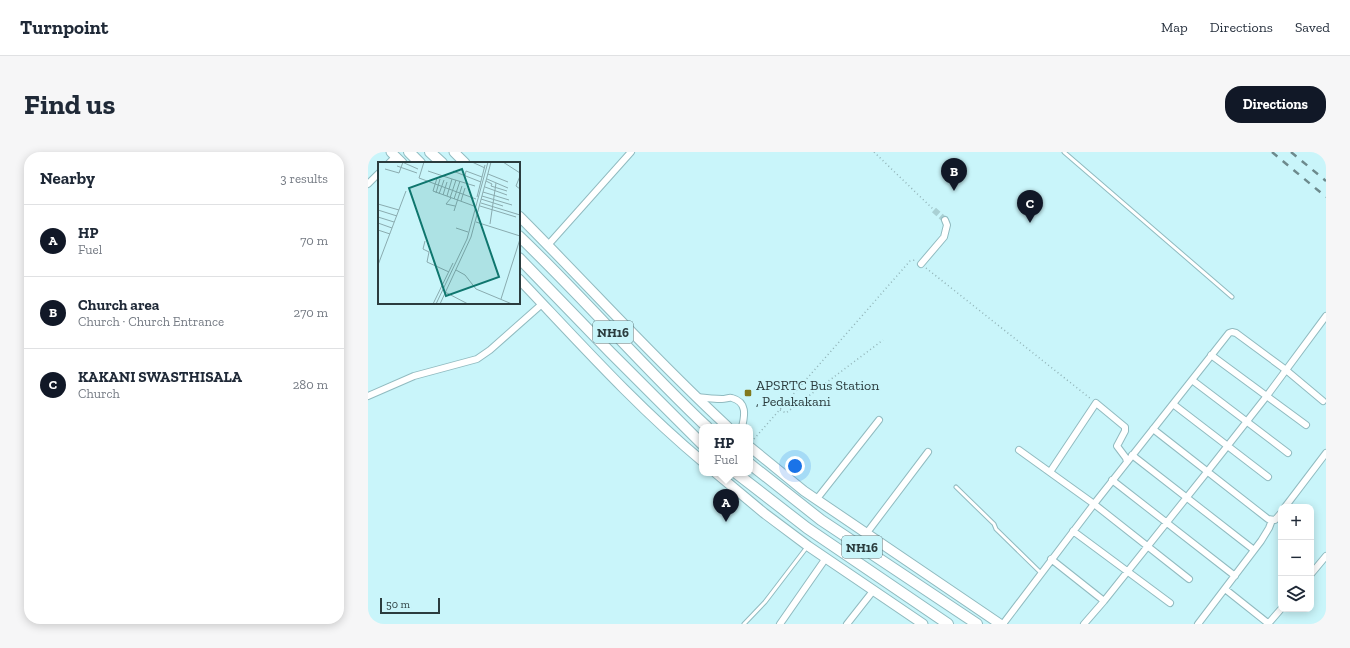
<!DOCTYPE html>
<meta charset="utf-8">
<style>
body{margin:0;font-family:"Zilla Slab",serif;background:#f6f6f7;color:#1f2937}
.controls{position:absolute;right:12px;bottom:12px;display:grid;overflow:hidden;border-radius:8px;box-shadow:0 2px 10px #0003}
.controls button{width:36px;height:36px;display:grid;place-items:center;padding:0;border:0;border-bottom:1px solid #e0e1e3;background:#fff;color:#1f2937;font:20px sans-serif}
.scale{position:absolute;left:12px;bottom:10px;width:60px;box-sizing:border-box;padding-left:4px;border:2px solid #2b3c3e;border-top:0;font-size:11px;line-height:14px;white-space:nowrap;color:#2b3c3e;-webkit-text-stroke:3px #c9f5fa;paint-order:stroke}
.you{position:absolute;left:427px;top:314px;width:14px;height:14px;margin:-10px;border:3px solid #fff;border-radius:50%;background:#1a73e8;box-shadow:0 0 0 6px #1a73e833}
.badge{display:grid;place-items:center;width:26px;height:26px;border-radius:50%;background:#111827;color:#fff;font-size:13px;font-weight:700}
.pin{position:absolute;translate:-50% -33px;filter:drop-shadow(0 1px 2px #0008)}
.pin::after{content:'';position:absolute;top:21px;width:14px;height:12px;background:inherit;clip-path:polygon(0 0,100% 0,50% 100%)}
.popup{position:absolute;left:331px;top:272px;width:54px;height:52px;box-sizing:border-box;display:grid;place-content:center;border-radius:8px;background:#fff;filter:drop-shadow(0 1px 3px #0005);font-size:13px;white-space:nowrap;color:#747a83}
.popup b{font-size:15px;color:#1f2937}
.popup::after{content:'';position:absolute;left:50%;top:100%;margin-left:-8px;border:8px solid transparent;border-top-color:#fff}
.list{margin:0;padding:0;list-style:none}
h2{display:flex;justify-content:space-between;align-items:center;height:52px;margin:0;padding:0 16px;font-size:17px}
h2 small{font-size:13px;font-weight:400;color:#747a83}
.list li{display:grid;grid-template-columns:26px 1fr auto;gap:12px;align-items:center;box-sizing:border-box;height:72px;padding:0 16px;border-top:1px solid #e0e1e3}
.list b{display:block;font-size:15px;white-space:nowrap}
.list p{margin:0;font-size:13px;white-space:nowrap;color:#747a83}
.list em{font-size:13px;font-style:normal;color:#747a83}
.icon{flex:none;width:22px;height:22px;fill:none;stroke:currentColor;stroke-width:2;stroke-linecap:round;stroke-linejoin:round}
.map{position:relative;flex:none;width:958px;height:472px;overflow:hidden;border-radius:16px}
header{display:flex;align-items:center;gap:24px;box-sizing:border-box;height:56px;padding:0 20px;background:#fff;border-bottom:1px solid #e0e1e3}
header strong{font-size:19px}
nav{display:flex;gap:22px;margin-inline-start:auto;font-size:14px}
.intro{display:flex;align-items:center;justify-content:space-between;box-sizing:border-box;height:96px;padding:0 24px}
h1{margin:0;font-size:28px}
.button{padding:10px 18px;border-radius:16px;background:#111827;color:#fff;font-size:14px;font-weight:700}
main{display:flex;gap:24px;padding:0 24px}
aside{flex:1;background:#fff;border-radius:16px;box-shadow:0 2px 10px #0003}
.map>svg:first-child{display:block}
</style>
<header>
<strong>Turnpoint</strong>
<nav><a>Map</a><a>Directions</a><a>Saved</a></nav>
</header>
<div class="intro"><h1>Find us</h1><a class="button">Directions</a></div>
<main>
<aside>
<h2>Nearby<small>3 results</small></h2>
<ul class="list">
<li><span class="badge">A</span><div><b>HP</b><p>Fuel</p></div><em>70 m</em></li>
<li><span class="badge">B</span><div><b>Church area</b><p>Church · Church Entrance</p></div><em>270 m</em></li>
<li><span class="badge">C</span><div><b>KAKANI SWASTHISALA</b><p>Church</p></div><em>280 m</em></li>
</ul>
</aside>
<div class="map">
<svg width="958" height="472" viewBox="0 0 958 472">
<rect width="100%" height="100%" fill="#c9f5fa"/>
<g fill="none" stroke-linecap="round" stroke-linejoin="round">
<path stroke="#a9d0d4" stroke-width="6" stroke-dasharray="6 3" stroke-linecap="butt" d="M566 58 577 68"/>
<g stroke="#91bbc0" stroke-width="5">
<path id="service" d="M696 0 864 145
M588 335 626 372 628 377 673 421
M376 472 397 450 439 395"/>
</g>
<g stroke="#91bbc0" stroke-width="8">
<path id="minor" d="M21 11 28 4
M0 32 11 21
M180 93 263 0
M553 112 576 85 579 73 577 68
M843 203 938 273
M824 228 920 301
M0 244 46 224 109 207 122 198 174 152
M328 245C337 246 346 247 354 247 358 247 361 245 364 246 379 250 377 263 374 275
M805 252 900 325
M785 277 900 367 907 368 913 361
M651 298 726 352 821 427
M764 303 886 398
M682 320 728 251 757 275V279L749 294 758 306 759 310
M744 328 867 424
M448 348 511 268
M917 355 958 301
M705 379 802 451
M498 382 560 300
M683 407 736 449
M943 422 958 404
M857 437 901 472
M412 472 458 406
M479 472 505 439
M635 472 726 352 861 181 864 180 868 181 918 218 955 249
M716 472 736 449 839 320 898 245 958 164
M830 472 893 389 901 376 904 368
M900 472 913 457"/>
</g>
<g stroke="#91bbc0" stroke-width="11">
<path id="secondary" d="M23 0 34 11
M86 0 97 11
M151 64C221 134 287 208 360 275
M151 127C210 189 268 254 334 309
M382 295 436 339 632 472
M348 321 396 361 440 394 555 472"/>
</g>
<g stroke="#91bbc0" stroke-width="12">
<path id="trunk" d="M41 0 52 11
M62 0 74 11
M151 84C216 146 274 214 339 275
M151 106 242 200 334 292
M382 312 453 368 609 472
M368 321 439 376 580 472"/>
</g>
<path stroke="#91b3b7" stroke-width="1.5" stroke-dasharray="1 3" stroke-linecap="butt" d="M506 0 566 58
M558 116 723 247
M412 258 418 261 515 188
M386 287 542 109 547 108"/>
<use href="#service" stroke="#fff" stroke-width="3"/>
<use href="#minor" stroke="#fff" stroke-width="6"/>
<use href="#secondary" stroke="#fff" stroke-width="9"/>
<use href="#trunk" stroke="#fff" stroke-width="10"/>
<path stroke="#6d8a8d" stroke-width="2.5" stroke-dasharray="7 7" stroke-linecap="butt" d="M904 0 958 45
M923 0 958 29"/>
</g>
<rect fill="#81791e" stroke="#c9f5fa" stroke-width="1.5" x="376" y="237" width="8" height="8" rx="2"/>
<g text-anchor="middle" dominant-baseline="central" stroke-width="3" stroke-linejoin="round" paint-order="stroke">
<g fill="#c9f5fa" stroke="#5a7476" stroke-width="1">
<rect x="225" y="169" width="40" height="22" rx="3"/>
<rect x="474" y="384" width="40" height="22" rx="3"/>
</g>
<g font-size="13" font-weight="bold" fill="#2b3c3e">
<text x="245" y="180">NH16</text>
<text x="494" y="395">NH16</text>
</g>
<g font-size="14" fill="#2b3c3e" stroke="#c9f5fa" text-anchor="start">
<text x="388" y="233">APSRTC Bus Station<tspan x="388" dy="16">, Pedakakani</tspan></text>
</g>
</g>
<g transform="translate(10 10)">
<rect width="142" height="142" fill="#c9f5fa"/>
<path fill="none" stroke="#8aabaf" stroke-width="1" d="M24 0 40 7M46 0 41 16 98 37M94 0 107 6M125 0 142 11M19 4 39 11M7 7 21 11 25 0M50 9 74 17 69 34M75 9 103 20M110 12 130 20M87 14 88 9 104 15M142 14 138 24 142 27M59 16 55 29 96 44M74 17 97 24M109 17 130 26M108 19 114 22 113 24 129 29M107 25 129 33M105 30 131 38M58 31 62 17M61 32 66 18M65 33 69 20M104 34 134 43M99 35 107 3M72 36 78 18M73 36 68 42 77 44M76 37 82 19M103 37 125 44M83 39 87 26M103 41 142 53M0 42 21 48M102 44 138 55M0 48 19 54M76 49 84 24M0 55 16 60M98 60 142 74M0 61 14 66M112 62 118 21M78 66 90 70M0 68 12 72M47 79 45 87 51 90 49 100 71 110M0 103 28 29M78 108 87 113 98 127 134 142M67 130 90 142M123 137 142 77M55 142 75 101M58 142 89 77 110 0M62 142 93 75 113 0"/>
<path fill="#0f766e" fill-opacity="0.15" stroke="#0f766e" stroke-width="2" d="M84 7 121 115 68 134 31 26Z"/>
<rect width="142" height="142" fill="none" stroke="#2b3c3e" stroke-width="2"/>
</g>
</svg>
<div class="controls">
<button>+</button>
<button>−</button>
<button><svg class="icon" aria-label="layers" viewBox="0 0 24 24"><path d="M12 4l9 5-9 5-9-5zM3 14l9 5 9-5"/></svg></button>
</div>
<div class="scale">50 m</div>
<div class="you"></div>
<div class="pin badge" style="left:358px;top:370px">A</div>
<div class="popup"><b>HP</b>Fuel</div>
<div class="pin badge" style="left:586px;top:39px">B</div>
<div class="pin badge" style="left:662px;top:71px">C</div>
</div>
</main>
